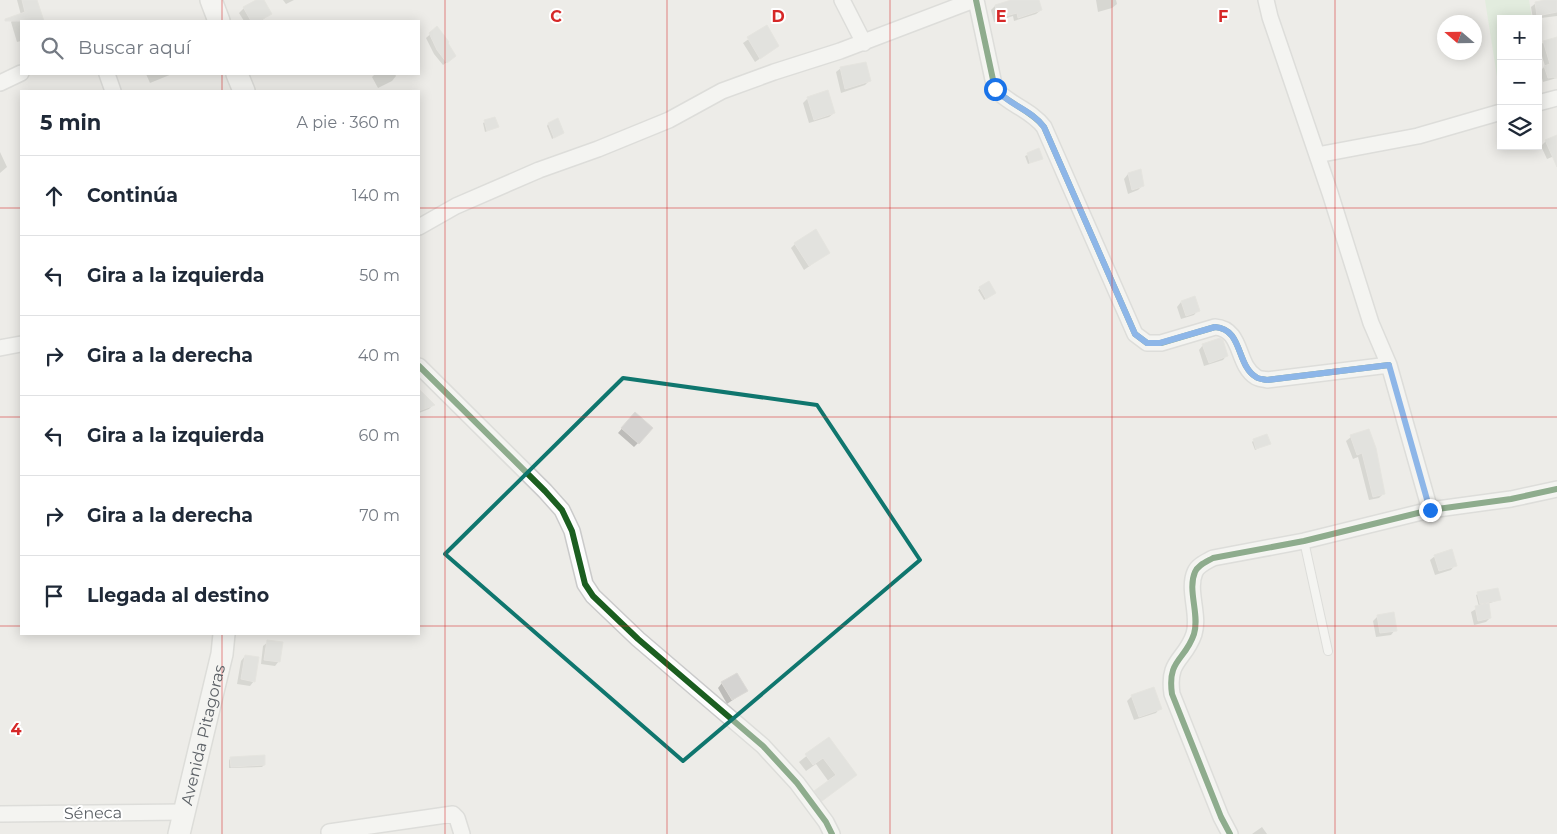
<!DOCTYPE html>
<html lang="es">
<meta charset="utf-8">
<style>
body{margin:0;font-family:Montserrat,sans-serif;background:#f6f6f7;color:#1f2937}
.controls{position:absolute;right:15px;top:15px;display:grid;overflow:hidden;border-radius:0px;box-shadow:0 2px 12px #0003}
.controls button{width:45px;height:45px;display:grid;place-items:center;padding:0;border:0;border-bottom:1px solid #e0e1e3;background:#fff;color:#1f2937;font:25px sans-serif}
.compass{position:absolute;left:1437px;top:15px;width:45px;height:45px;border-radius:50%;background:#fff;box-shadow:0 2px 12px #0003;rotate:290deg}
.stop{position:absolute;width:15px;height:15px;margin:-11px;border:4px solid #1a73e8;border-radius:50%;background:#fff}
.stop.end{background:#1a73e8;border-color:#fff;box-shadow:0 1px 5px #0008}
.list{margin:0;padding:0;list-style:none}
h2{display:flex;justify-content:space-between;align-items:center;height:65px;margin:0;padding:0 20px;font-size:21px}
h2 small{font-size:16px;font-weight:400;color:#747a83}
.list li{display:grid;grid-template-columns:32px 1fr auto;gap:15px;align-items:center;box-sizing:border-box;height:80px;padding:0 20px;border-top:1px solid #e0e1e3}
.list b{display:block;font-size:19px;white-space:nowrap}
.list em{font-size:16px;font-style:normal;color:#747a83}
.icon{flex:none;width:28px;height:28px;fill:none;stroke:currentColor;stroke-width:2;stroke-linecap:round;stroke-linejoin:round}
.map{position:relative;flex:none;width:1557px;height:834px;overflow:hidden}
.search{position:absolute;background:#fff;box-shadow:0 2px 12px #0003;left:20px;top:20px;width:400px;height:55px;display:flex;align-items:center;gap:12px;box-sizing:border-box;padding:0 18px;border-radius:0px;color:#747a83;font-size:19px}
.panel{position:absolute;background:#fff;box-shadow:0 2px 12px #0003;left:20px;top:90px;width:400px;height:545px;border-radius:0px}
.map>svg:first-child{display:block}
</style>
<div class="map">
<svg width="1557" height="834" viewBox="0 0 1557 834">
<rect width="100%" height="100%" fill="#edece8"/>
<path fill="#d5ead2" d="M1485 0H1529L1532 19H1501V102Z"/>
<path fill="#0003" d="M17 0H36L43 21H21V41L17 42 11 22 15 17 21 15Z
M258 0H263L270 14 261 21H244L239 13 244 8Z
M283 0H294L286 4Z
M1011 0H1038L1041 10 1036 14 1014 21 1013 16 994 22 991 10 995 6Z
M1096 0H1116L1117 4 1112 8 1098 12Z
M1543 0H1557V16L1533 19 1531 7 1536 3 1543 2Z
M766 27 778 46 755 62 743 43Z
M437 28 451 59 443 65 434 54 426 38Z
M1557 38V78L1543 82 1540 71 1545 66 1539 46 1544 42Z
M841 68 869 81 865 85 841 93 836 72Z
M146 74H172L150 83Z
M375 74H395L396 76 392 81 378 88 372 77Z
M808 98 834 113 829 117 809 123 803 103Z
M485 122 497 127 485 132 483 123Z
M548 124 563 133 552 139 547 126Z
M1546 141 1557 155 1547 159 1541 146Z
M1039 150 1042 158 1028 164 1025 156Z
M0 152 7 167 0 173Z
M1128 174 1143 185 1138 190 1128 194 1124 179Z
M795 244 828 253 804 270 791 248Z
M989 282 995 293 984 300 978 290Z
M1194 298 1198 310 1194 315 1181 319 1177 307 1181 302Z
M1203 345 1227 355 1223 360 1204 366 1199 350Z
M419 391 433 405 429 409 419 413Z
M631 418 638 443 634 447 618 433Z
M1368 430 1383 494 1379 498 1369 500 1358 457 1353 459 1346 441 1351 437Z
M1254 440 1269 443 1255 450 1252 442Z
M1435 556 1455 565 1451 570 1435 575 1430 560Z
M1478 594 1499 600 1487 604 1490 618 1486 622 1474 625 1471 612 1479 607 1476 595Z
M1378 616 1395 630 1391 635 1376 637 1373 621Z
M268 642 279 661 275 666 261 664 263 646Z
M245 656 254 681 250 686 237 684 241 661Z
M722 683 746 691 727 704 718 688Z
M1132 696 1160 708 1156 713 1134 720 1127 701Z
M829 738 855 775 814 807 808 799 829 782 816 764 806 771 799 762Z
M231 758 264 765 262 767 229 768V760Z
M1262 827 1267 834H1252Z"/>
<path fill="#d5d4d2" stroke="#dcdad6" d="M22 0H37L44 21H5V19L25 12Z
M256 0H264L272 14 259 21H251L243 7Z
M1011 0H1039L1042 10 1018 18 1017 13 998 18 995 5Z
M1545 0H1557V12L1537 16 1535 2Z
M767 25 779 46 760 59 747 37Z
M437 26 449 42 448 43 456 56 447 63 437 50 429 33Z
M1557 37V78H1554V77L1548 78 1544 66 1550 64 1543 41Z
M866 62 871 81 845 89 840 67Z
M828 90 835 113 814 120 807 97Z
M495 117 499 127 487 131 484 120Z
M558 118 564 133 554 138 548 123Z
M1557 135V167L1545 140Z
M1039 148 1043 159 1030 163 1027 153Z
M1141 169 1144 186 1132 190 1128 173Z
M816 229 830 253 809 266 794 243Z
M989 281 996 293 986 299 979 287Z
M1195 296 1200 311 1186 316 1181 301Z
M1220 338 1223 340 1228 356 1209 363 1202 344Z
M419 389 435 405 419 411Z
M635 412 653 428 639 444 621 428Z
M1369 429 1376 448 1385 494 1373 497 1362 453 1357 455 1350 435Z
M1267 434 1271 444 1256 449 1253 439Z
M1452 549 1457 566 1439 571 1434 555Z
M1498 588 1501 600 1480 604 1477 592Z
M1489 603 1491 618 1478 621 1475 606Z
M1394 612 1397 631 1380 633 1377 615Z
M267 640 283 642 280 662 264 660Z
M245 655 259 657 255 682 241 679Z
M737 673 748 691 732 700 721 682Z
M1154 687 1162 709 1139 717 1131 695Z
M829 737 857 775 822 801 814 791 836 775 823 758 813 765 805 754Z
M265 755V765L231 767 230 757Z"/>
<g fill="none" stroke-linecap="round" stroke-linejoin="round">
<g stroke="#cacaca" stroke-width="10">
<path id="lane" d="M1304 541 1328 651"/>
</g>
<g stroke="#cacaca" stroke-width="18">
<path id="street" d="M842 0 864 43
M976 0 995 89C1010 105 1031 110 1044 127L1135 334 1147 343H1161L1215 327C1243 329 1236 365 1256 377 1258 379 1264 379 1267 380L1389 365
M1266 0 1270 17 1330 193 1371 323 1389 365 1430 510
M107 74 113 91
M0 83 21 73
M1538 103 1557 98
M1317 155 1418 136 1501 112
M419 227 456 206 539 170 598 149 669 120 722 91 774 72 840 51 974 0
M0 348 21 344
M419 366 545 491 562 510 572 531 585 584 593 596 638 639 763 746 797 783 826 822 832 834
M0 814 185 812
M329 832 453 814 457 818 462 834
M1230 834 1221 817 1172 694C1167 659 1185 661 1194 634 1200 615 1187 590 1195 572 1198 565 1206 562 1213 558L1304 541 1430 510 1511 499 1557 489"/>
</g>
<g stroke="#c9c9c8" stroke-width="24">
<g id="secondary">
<path d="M211 0 219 21"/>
<path d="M237 74 244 91"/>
<path id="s1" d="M179 834 222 654 224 634"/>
</g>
</g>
<use href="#lane" stroke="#fcfcfc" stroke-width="8"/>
<use href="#street" stroke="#fcfcfc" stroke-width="15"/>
<use href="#secondary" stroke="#fcfcfc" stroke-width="21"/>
<g stroke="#fff" stroke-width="9">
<path id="cycleway" d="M976 0 995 89C1010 105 1031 110 1044 127L1135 334 1147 343H1161L1215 327C1243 329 1236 365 1256 377 1258 379 1264 379 1267 380L1389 365
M419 366 545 491 562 510 572 531 585 584 593 596 638 639 763 746 797 783 826 822 832 834
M1230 834 1221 817 1172 694C1167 659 1185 661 1194 634 1200 615 1187 590 1195 572 1198 565 1206 562 1213 558L1304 541 1430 510 1511 499 1557 489"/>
</g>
<use href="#cycleway" stroke="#1b5e20" stroke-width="6"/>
</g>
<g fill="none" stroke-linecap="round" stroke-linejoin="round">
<path stroke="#1a73e8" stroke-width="6" d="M995 89C1009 105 1032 110 1044 127L1135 334 1147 343H1160L1215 327C1243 329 1236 365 1256 377 1258 379 1264 379 1267 380L1389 365 1430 510"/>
</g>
<path d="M0 0H1557V834H0ZM623 378 817 405 920 560 683 761 445 554Z" fill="#edece8" fill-opacity=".55" fill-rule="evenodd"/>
<path fill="none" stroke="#0f766e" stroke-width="4" stroke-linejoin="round" d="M623 378 817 405 920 560 683 761 445 554Z"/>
<path fill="none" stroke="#d62828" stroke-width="1" stroke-opacity="0.55" d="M222 0V21M445 0V834M667 0V834M890 0V834M1112 0V834M1335 0V834M222 74V91M0 208H21M419 208H1557M0 417H21M419 417H1557M0 626H21M419 626H1557M222 634V834"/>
<g text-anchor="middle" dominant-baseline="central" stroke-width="4" stroke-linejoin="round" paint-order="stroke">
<g font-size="16" fill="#5c6166" stroke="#fff">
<text stroke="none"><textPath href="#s1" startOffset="102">Avenida Pitagoras</textPath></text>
<text transform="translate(93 813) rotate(-1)">Séneca</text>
</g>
</g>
<g font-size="16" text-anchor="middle" font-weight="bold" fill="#d62828" stroke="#fff" stroke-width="4" stroke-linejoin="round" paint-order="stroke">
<text x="556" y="22">C</text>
<text x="778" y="22">D</text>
<text x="1001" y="22">E</text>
<text x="1223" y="22">F</text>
<text x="16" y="735">4</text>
</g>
</svg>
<div class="controls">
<button>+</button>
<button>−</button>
<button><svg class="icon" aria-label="layers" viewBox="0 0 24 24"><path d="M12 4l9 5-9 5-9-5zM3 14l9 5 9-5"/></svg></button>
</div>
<svg class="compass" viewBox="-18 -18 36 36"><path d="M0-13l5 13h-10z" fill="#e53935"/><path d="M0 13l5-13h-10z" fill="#747a83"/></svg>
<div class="stop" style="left:995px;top:89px"></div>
<div class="stop end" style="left:1430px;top:510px"></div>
<div class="search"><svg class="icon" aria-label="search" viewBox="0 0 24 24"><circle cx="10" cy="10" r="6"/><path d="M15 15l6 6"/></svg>Buscar aquí</div>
<section class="panel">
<h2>5 min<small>A pie · 360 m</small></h2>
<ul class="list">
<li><svg class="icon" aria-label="ahead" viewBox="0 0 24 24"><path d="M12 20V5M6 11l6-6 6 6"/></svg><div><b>Continúa</b></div><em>140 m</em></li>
<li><svg class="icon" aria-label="left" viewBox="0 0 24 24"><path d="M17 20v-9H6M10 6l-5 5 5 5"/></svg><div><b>Gira a la izquierda</b></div><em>50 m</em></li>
<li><svg class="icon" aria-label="right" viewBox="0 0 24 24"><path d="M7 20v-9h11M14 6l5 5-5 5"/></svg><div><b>Gira a la derecha</b></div><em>40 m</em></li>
<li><svg class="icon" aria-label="left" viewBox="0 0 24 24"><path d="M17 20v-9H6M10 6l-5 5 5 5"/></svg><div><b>Gira a la izquierda</b></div><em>60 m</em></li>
<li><svg class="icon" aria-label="right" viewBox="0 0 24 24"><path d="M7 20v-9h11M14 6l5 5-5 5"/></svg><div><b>Gira a la derecha</b></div><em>70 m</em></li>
<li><svg class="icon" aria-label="arrive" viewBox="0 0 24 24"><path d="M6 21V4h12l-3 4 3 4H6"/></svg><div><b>Llegada al destino</b></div></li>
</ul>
</section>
</div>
